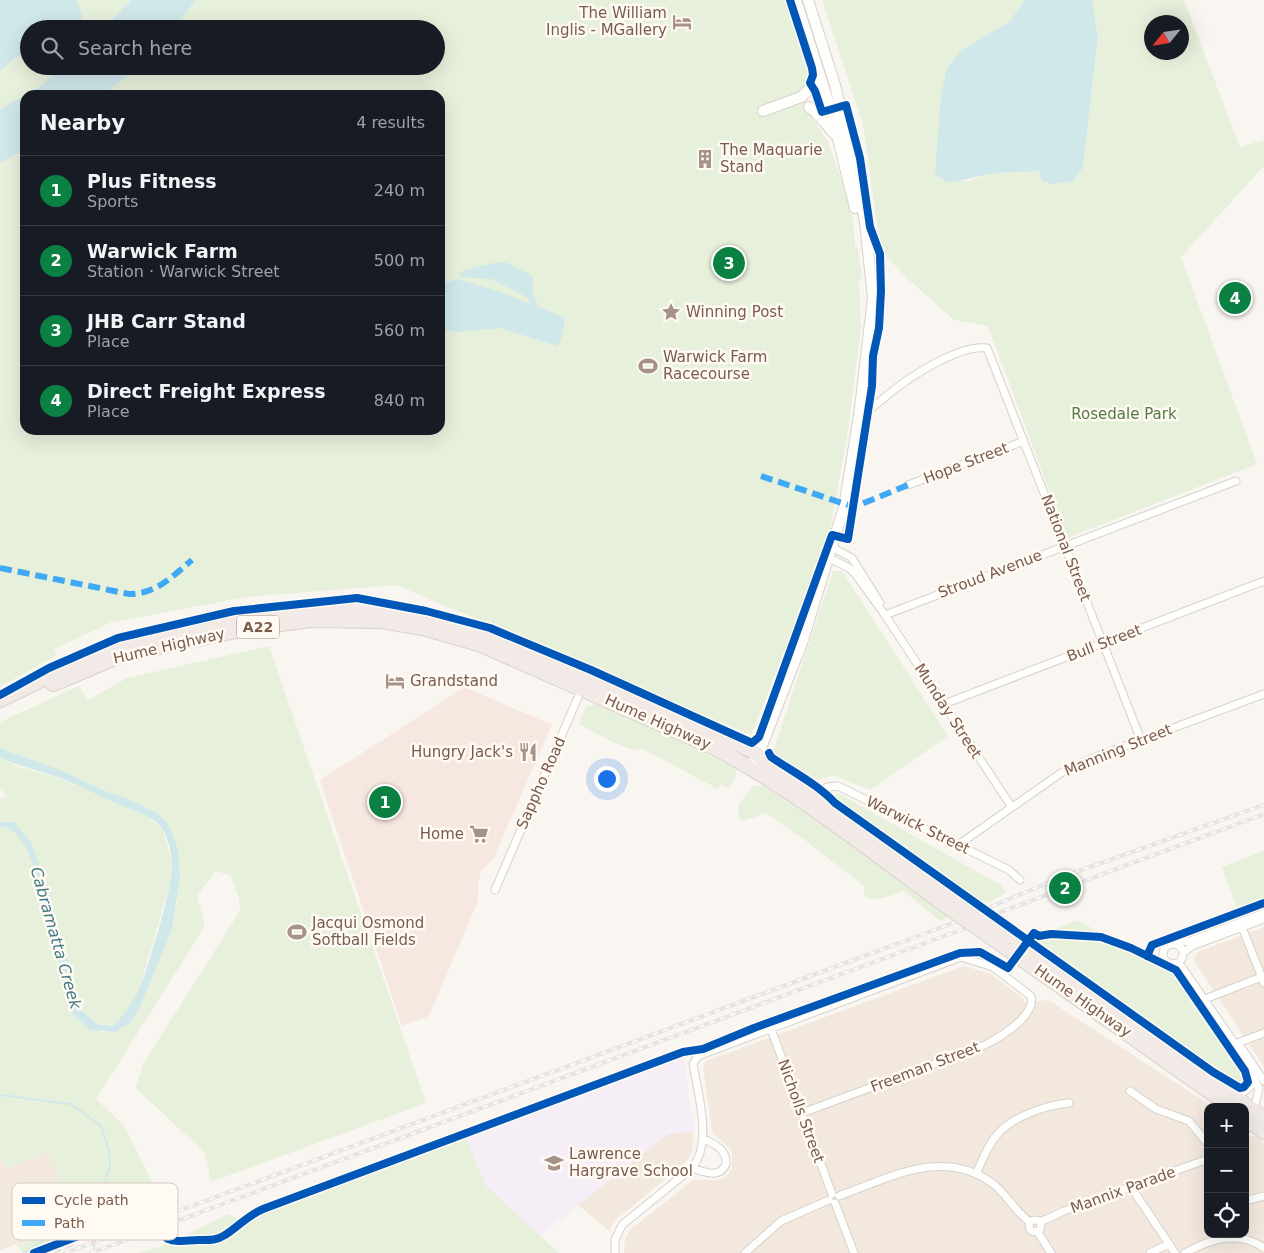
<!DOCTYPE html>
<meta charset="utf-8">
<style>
body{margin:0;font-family:"DejaVu Sans",sans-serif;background:#242831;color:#f1f3f6}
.controls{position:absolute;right:15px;bottom:15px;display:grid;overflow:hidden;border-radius:10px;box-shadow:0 5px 20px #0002}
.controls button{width:45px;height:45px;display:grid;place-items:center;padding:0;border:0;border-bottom:1px solid #363941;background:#171b24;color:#f1f3f6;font:25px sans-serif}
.compass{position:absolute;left:1144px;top:15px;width:45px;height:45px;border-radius:50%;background:#171b24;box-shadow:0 5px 20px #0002;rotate:240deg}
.you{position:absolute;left:606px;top:778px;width:18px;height:18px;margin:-12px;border:4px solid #fff;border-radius:50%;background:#1a73e8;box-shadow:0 0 0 8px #1a73e833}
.badge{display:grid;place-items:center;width:32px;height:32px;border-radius:50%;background:#0b8043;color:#fff;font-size:16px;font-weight:700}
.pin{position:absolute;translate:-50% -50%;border:2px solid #fff;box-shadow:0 1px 5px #0006}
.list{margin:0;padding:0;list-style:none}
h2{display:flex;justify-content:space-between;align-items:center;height:65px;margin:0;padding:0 20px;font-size:21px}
h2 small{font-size:16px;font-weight:400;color:#9ea1a6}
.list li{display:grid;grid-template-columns:32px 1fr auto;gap:15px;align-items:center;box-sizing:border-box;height:70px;padding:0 20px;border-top:1px solid #363941}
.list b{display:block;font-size:19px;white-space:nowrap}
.list p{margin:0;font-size:16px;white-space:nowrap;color:#9ea1a6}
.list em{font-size:16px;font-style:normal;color:#9ea1a6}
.icon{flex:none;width:28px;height:28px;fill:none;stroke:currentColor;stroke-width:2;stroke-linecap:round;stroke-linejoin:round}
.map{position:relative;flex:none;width:1264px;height:1253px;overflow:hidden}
.search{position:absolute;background:#171b24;box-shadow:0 5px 20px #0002;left:20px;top:20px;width:425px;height:55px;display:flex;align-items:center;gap:12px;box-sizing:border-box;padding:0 18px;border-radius:28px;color:#9ea1a6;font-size:19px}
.panel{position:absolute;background:#171b24;box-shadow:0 5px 20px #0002;left:20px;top:90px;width:425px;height:345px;border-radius:15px}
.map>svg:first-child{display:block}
</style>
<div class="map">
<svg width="1264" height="1253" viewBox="0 0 1264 1253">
<rect width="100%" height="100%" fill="#f9f5f0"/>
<path fill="#f2e8de" d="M1264 927V1067L1193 959 1198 952Z
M964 966 991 974 1023 998 1024 1003 1048 1000 1213 1107H1208V1234H1245V1133L1250 1137 1256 1136 1264 1143V1253H624L625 1239 630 1230 693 1180H718L726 1177 732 1168V1151L712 1132 703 1066 706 1061Z
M694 1131 692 1152 686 1162 617 1219 609 1231 578 1205 668 1134Z
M0 1152 6 1168 49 1152 68 1205 26 1221 32 1238 0 1250Z"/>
<path fill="#f6e8e1" d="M465 687 552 725 494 857 481 872 478 886V901L429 1016 402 1026 320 780Z"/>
<path fill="#f6eef6" d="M684 1057 694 1131 668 1134 540 1236 487 1187 466 1139Z"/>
<path fill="#e7f0db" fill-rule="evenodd" d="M74 0H131L103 29H72L77 24V1Z
M196 0H788L811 70 810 80 804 90 810 114 814 116 813 119 828 142 842 181 853 222 855 247 858 248 862 279 859 280 861 328 847 437 827 546 751 735 396 585 246 597 109 623 53 650 57 655 0 687V163L25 150V430H440V95H103L141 66H436V29H172Z
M822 0H1025L1009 22 962 50 963 182 994 173 1083 167 1098 37 1092 0H1184L1240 147 1264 140V166L1181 257 1257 464 1067 538 988 326 954 320 909 280 881 251 863 124ZM1152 22H1182V52H1152Z
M29 54V66H62L42 85 0 109V71L16 57Z
M833 571H842L948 736 870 790 832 775 816 781 810 780 773 752Z
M269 646 426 1103 211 1182 205 1153 136 1088 143 1064 240 911 239 899 231 876 216 871 197 895 205 926 96 1099 124 1126 151 1180 156 1196 112 1205 77 1228 23 1253 16 1244 32 1238 25 1221 68 1204 49 1152 6 1168 0 1152V828L8 827C43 855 48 916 57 958 61 977 66 995 72 1014L103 1033 130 1023 172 929 177 902 169 825 126 798 98 788 68 773 0 748V722L79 686 88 700 127 678Z
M596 704 695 747 735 768 736 776 728 788 721 784 718 789 643 749C628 753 593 731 579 724L586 707Z
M0 757 19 767 59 778 146 815 163 831 171 858 170 884 137 996 126 1014 113 1026 98 1025 80 1009 48 887 31 842 14 822H0V799L7 796 0 789Z
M754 785 764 786 787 801 951 916 940 921 903 890C889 896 878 903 864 896V886L805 840 766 813 743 821 739 818 738 805Z
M838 793 1002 886 1006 892 991 902 975 900 837 804 834 798Z
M1264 851V901L1238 911 1222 867Z
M1077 920 1179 977 1243 1068 1246 1082 1240 1085 1217 1071 1038 945 1041 934Z
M466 1139 487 1187 559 1253H138L163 1246 229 1214 244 1223 264 1211Z"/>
<path fill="#d0e8ea" d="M0 0H74L77 1 83 16 72 29H29V54L16 57 0 71Z
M131 0H196L172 29H103Z
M1025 0H1092L1098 37 1083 167 1073 181 1052 184 1042 181 1039 171 994 173 948 183 935 174 941 96 947 68 962 50 1009 22Z
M62 66H141L103 95H25L42 85Z
M25 95V150L0 163V109Z
M498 262 507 263 533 276V294L539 307 565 318 561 340 557 346 500 328 458 332 443 330 440 285 457 279 504 293 527 303 529 302 528 298 491 279 459 277 462 271Z
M0 748 68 773 98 788 126 798 157 813 169 825 178 849 180 877 172 929 139 1009 130 1023 115 1032 90 1030 72 1014 63 984 43 893 28 851 16 834 8 827 0 828V822H14L31 842 48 887 80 1009 98 1025 113 1026C141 1000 148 963 159 928 167 898 180 861 164 832 154 814 132 811 116 803 97 795 79 785 60 778 40 771 20 767 0 757Z"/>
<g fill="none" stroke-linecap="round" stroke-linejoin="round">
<path stroke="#d0e8ea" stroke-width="2" d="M0 1095 71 1104 101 1126 109 1150 110 1166 95 1215 94 1253
M24 1253C41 1244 56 1231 62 1213L101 1194"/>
<g stroke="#d7d1cb" stroke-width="9">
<path id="street" d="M859 416C871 410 880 401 890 393 911 376 960 344 987 348L1141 740
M908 485 1024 441
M833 548 852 558 880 603
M829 558 849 568 856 575 885 615 1011 806
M885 615 1236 481
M944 704 1264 581
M817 798 827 787 838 786 1009 870 1020 880
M958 845 1061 773 1093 758 1264 694
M495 890 582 688
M1242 927 1264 983
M1174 943 1190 941 1264 913
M1163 954a10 10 0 1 1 20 0a10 10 0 1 1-20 0Z
M1183 953 1192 946 1264 919
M1179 963 1235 1044 1259 1088 1251 1122 1245 1132
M1205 999 1264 976
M771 1029 832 1194
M1235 1044 1264 1033
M1236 1044 1243 1050 1264 1081
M1234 1088 1243 1093 1252 1085V1077
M1130 1091 1156 1109 1189 1121 1208 1144
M692 1168C704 1172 720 1179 726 1164 727 1150 715 1144 704 1139
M976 1174C982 1161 987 1147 996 1136 1011 1117 1046 1105 1069 1103
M1131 1187 1175 1253
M839 1196C889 1178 943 1147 992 1183 1007 1194 1015 1212 1030 1222
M1245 1201 1264 1196
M835 1203 854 1253
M1029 1226a6 6 0 1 1 12 0a6 6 0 1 1-12 0Z
M1040 1222 1064 1211 1208 1159
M1037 1231 1051 1253
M615 1253V1240L622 1225 692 1168C713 1143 698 1094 693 1064L698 1056 961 957 993 967 1031 996C1036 1016 1000 1037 985 1045L802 1113
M745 1253 781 1221 829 1200
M1150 1253 1169 1244
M1185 1253C1210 1239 1238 1230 1264 1248"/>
</g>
<g stroke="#d9d2cb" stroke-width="12">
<path id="secondary" d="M796 0 831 110 855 208
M809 107C821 115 827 128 838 137
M763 111 801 97 821 78
M751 767 761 748 802 643 844 507 859 416 873 298 865 222 856 176 835 85 808 0"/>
</g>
<g stroke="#dad1cc" stroke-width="16">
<path id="highway" d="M53 684 122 655 245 629 310 620 381 621 423 628 479 644 715 748C798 792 873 853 949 908
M0 700 112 646 141 638 243 618 318 609 361 608 429 617 468 628 509 643 703 727 752 751 961 900
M1014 938 1264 1118
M1002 945 1231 1107
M1245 1117 1264 1132"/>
</g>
<use href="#street" stroke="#fefefd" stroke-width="7"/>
<use href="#secondary" stroke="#fefefd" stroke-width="10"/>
<use href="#highway" stroke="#f2eae7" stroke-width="14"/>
<g stroke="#e6e3e7" stroke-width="4">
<path id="rail" d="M974 922 1264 814
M50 1253 71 1245
M65 1253 945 926 1062 877 1264 805
M91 1253 982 922"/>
</g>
<use href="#rail" stroke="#fffaf3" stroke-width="2" stroke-dasharray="5.5" stroke-linecap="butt"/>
<g stroke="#dad1cc" stroke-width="16" stroke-linecap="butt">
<path id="highway-bridge" d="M961 900 1014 938
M949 908 1002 945"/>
</g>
<use href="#highway-bridge" stroke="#f2eae7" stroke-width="14"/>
<path stroke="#3fa9f5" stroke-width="6" stroke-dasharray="12 6" stroke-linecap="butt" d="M761 476 854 507 908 485
M0 568 129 594C157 594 171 577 192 560"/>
<g stroke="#fffaf3" stroke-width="11">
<path id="cycleway" d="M0 695 49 668 118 638 234 611 357 598 426 611 490 628 591 670 752 743 759 737 832 535 848 539 872 386 873 356 879 328 881 291 880 254 870 227 860 158 846 105 822 112 815 91 810 83 813 75 812 68 790 0
M1147 956 1152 945 1264 903
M34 1253 73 1238 145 1215H151C164 1244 169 1242 198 1240 208 1240 216 1241 225 1235 238 1227 248 1215 263 1209L683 1052 703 1049 754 1028 960 953 980 952 1008 968 1031 937 1034 933 1039 936 1051 934 1101 937 1131 948 1176 970 1245 1071 1248 1082 1244 1087 1240 1088 1213 1072 835 803C817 784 793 772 771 757L769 753"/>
</g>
<use href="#cycleway" stroke="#0057b8" stroke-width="8"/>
</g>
<defs>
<g id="hotel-bare" transform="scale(1.5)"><path d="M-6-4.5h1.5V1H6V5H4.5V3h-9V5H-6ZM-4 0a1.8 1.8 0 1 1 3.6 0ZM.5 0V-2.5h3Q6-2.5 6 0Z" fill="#a69286" stroke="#fffaf3" stroke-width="2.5" paint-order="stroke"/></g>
<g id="building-bare" transform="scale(1.5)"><path d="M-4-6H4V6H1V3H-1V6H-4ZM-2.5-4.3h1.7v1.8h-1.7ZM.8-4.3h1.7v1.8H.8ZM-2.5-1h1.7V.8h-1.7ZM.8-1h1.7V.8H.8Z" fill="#a69286" stroke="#fffaf3" stroke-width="2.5" paint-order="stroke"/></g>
<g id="sight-bare" transform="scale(1.5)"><path d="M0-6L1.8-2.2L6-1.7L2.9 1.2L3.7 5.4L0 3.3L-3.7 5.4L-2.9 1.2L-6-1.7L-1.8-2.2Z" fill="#a69286" stroke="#fffaf3" stroke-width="2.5" paint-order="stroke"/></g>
<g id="stadium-bare" transform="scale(1.5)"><path d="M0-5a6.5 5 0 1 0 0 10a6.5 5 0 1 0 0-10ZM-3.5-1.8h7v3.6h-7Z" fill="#a69286" stroke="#fffaf3" stroke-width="2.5" paint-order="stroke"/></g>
<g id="restaurant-bare" transform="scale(1.5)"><path d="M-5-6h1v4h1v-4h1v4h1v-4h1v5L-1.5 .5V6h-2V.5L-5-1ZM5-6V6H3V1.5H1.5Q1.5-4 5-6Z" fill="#a69286" stroke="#fffaf3" stroke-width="2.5" paint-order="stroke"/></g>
<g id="supermarket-bare" transform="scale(1.5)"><path d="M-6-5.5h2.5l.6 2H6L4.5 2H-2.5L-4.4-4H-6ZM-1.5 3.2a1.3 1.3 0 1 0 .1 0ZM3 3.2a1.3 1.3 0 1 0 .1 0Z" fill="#a69286" stroke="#fffaf3" stroke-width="2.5" paint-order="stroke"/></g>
<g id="school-bare" transform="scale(1.5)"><path d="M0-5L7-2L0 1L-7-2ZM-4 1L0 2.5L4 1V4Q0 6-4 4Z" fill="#a69286" stroke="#fffaf3" stroke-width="2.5" paint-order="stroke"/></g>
</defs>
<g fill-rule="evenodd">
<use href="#hotel-bare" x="682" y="22"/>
<use href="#building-bare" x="705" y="159"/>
<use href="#sight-bare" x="671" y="312"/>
<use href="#stadium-bare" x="648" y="366"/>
<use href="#hotel-bare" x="395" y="681"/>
<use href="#restaurant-bare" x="528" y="752"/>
<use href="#supermarket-bare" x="479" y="834"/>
<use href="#stadium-bare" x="297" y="932"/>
<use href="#school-bare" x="554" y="1163"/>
</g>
<g text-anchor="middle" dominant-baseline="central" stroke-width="5" stroke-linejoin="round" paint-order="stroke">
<rect fill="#fffaf3" stroke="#a28b7f" stroke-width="1" x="237" y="615.5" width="42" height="23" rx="4"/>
<g font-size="14" font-weight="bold" fill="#7a5c4d">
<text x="258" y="627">A22</text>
</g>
<g font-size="15" fill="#7a5c4d" stroke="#fffaf3" text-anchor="start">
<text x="667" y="13" text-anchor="end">The William<tspan x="667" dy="17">Inglis - MGallery</tspan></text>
<text x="720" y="150">The Maquarie<tspan x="720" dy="17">Stand</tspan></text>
<text x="686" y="312">Winning Post</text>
<text x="663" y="357">Warwick Farm<tspan x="663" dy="17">Racecourse</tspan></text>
<text x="410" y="681">Grandstand</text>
<text x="513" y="752" text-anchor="end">Hungry Jack's</text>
<text x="464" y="834" text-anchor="end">Home</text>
<text x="312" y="923">Jacqui Osmond<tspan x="312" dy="17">Softball Fields</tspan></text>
<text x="569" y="1154">Lawrence<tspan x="569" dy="17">Hargrave School</tspan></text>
</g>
<g font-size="15" fill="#537a41" stroke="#fffaf3">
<text x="1124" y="414">Rosedale Park</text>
</g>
<g font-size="15" fill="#7a5c4d" stroke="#fffaf3">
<text transform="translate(966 463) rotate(-21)">Hope Street</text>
<text transform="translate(1066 548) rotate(69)">National Street</text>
<text transform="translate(990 574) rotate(-21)">Stroud Avenue</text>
<text transform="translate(1104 643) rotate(-21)">Bull Street</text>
<text transform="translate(169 646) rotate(-13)">Hume Highway</text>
<text transform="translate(948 711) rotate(57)">Munday Street</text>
<text transform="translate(658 722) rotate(24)">Hume Highway</text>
<text transform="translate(1118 750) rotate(-22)">Manning Street</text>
<text transform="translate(541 783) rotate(-66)">Sappho Road</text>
<text transform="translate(918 825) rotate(26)">Warwick Street</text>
<text transform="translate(1083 1001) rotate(35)">Hume Highway</text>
<text transform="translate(925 1067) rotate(-21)">Freeman Street</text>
<text transform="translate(801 1111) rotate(70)">Nicholls Street</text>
<text transform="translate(1123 1190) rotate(-20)">Mannix Parade</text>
</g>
<g font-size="16" font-style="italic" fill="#437c86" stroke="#fffaf3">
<text transform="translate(56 938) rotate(74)">Cabramatta Creek</text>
</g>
</g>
<rect x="12" y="1183" width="166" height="57" rx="8" fill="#fffaf3" stroke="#d7cbc1" stroke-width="1"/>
<rect x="22" y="1197" width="23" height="7" fill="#0057b8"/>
<rect x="22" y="1220" width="23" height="6" fill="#3fa9f5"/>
<g font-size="14" fill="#7a5c4d">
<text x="54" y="1205">Cycle path</text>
<text x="54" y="1228">Path</text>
</g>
</svg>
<div class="controls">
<button>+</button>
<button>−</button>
<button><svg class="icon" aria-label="locate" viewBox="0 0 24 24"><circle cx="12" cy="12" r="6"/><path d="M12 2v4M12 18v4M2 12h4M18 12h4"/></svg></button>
</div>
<svg class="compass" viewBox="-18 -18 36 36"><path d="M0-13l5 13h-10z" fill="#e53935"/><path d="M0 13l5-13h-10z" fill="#9ea1a6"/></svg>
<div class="you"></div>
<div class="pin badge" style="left:385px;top:802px">1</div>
<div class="pin badge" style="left:1065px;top:888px">2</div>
<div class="pin badge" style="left:729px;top:263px">3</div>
<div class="pin badge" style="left:1235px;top:298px">4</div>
<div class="search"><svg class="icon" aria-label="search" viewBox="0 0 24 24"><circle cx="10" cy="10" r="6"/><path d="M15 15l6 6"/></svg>Search here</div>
<section class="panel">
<h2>Nearby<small>4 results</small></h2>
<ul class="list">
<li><span class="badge">1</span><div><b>Plus Fitness</b><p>Sports</p></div><em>240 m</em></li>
<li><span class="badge">2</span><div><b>Warwick Farm</b><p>Station · Warwick Street</p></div><em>500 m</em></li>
<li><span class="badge">3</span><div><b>JHB Carr Stand</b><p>Place</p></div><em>560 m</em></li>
<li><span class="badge">4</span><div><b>Direct Freight Express</b><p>Place</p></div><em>840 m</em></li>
</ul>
</section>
</div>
